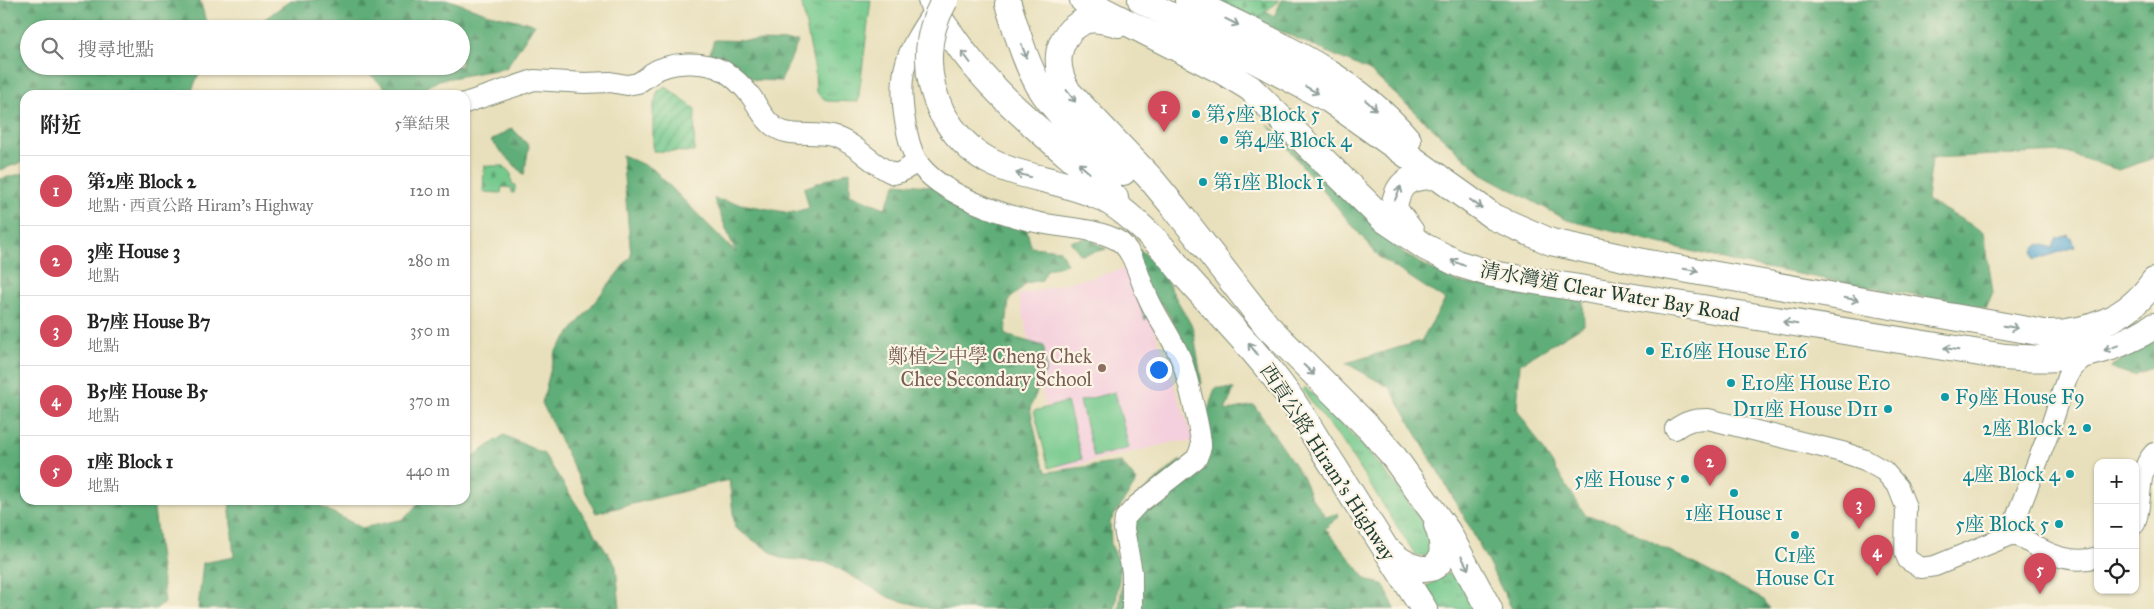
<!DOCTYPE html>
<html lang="zh-TW">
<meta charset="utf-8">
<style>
body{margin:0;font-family:"IM FELL Great Primer","Noto Serif TC",serif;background:#f2f2f2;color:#222}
.controls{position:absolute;right:15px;bottom:15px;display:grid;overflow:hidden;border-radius:10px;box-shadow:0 1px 4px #0004}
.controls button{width:45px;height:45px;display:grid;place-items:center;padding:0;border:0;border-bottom:1px solid #e0e0e0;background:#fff;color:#222;font:25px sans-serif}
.you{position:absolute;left:1158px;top:369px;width:18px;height:18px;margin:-12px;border:4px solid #fff;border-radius:50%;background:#1a73e8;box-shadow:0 0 0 8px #1a73e833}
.badge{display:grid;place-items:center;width:32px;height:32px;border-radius:50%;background:#d1495b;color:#fff;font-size:16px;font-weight:700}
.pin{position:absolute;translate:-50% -41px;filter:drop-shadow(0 1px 2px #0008)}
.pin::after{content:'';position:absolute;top:26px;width:18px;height:15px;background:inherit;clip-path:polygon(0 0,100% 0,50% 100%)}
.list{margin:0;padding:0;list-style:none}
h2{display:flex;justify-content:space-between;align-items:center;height:65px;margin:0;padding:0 20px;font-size:21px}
h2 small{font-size:16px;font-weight:400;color:#767676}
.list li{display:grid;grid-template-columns:32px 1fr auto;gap:15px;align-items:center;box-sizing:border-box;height:70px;padding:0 20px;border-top:1px solid #e0e0e0}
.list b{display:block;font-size:19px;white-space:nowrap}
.list p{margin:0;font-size:16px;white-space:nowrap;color:#767676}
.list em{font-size:16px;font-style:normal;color:#767676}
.icon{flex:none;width:28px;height:28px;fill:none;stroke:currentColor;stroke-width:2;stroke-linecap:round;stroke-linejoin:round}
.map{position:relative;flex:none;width:2154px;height:609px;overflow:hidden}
.search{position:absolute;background:#fff;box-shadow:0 1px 4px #0004;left:20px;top:20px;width:450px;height:55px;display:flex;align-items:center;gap:12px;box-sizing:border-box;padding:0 18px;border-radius:28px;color:#767676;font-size:19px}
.panel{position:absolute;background:#fff;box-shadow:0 1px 4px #0004;left:20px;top:90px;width:450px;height:415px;border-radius:15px}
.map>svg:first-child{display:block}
</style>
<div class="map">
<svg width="2154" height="609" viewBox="0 0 2154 609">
<defs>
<pattern id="grass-tufts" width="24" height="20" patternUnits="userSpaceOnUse" patternTransform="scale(1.25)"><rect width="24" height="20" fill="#74c98d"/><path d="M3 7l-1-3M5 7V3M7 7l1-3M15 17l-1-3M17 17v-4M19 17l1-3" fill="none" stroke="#5fa474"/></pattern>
<pattern id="forest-firs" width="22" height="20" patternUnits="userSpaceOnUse" patternTransform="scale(1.25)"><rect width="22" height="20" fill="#5fad78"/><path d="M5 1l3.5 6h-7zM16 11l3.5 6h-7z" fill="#4e8e63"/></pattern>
<pattern id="cemetery-stones" width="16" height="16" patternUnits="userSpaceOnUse" patternTransform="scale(1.25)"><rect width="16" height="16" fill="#74c98d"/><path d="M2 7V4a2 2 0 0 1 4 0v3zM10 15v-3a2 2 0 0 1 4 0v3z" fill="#5fa474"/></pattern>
<pattern id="garden-furrows" width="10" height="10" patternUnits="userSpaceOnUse" patternTransform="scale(1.25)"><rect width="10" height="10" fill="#74c98d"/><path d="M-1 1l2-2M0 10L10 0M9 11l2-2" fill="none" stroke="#5fa474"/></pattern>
</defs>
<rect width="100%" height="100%" fill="#fcf5e5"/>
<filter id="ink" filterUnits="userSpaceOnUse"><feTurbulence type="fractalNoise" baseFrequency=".02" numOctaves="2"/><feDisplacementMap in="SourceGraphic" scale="10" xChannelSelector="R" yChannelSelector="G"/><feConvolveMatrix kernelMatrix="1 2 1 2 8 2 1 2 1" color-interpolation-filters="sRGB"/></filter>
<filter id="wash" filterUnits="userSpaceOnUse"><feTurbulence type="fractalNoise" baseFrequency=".0096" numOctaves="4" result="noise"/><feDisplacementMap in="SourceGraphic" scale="20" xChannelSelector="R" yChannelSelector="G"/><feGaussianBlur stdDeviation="1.12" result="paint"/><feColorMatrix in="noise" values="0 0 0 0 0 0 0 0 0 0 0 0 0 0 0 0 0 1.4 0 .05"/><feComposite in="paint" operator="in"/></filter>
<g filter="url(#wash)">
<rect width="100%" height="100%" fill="#e8e0bc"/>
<path fill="#f4cfdd" d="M1132 267 1194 442H1174L1061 469 1018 295Z"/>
<path fill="url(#grass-tufts)" stroke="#4a8360" d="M801 0H871L858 102 827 101 816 92 815 71Z
M1305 387C1354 434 1399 482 1434 541L1428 556 1416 555 1413 551 1342 441 1302 390Z
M1459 567 1481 609H1440L1426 587Z"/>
<path fill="url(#forest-firs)" stroke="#3f7556" d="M0 0H200L208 29H29V66H202L190 95H25V161L0 170Z
M291 0H449L489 14 535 24 506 68 439 80 414 95H394L360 66H461V29H281L262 21Z
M1210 0H1244L1274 16 1282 0H2154V158L2119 170 2063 152 1932 158 1927 200 1984 232 1993 293 1986 309 1739 263 1567 220 1481 173 1370 71Z
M714 40 798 42 781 81 755 80 708 59Z
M1268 125 1406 255 1456 282 1583 301 1584 325 1520 364 1517 409 1586 516 1614 522 1764 600 1770 609H1512L1466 520 1390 388 1346 363 1421 341 1445 300 1379 257Z
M512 128 529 146 524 175 491 141Z
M622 155 653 169 736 253 714 199 790 213 809 208 804 188 850 171V194L885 208 897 183 937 187 1026 226 1031 247 1060 250 1067 264 1046 270 1042 280 1027 283 1009 300 1005 335 1044 346 1046 370 1030 408 1041 460 1047 472 1121 462 1137 481 1110 522 1111 545 1121 565 1115 609H931L890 598 829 563 780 558 735 528 729 480 596 513 542 403 555 352 631 256Z
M25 173V500H153L165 603 155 609H0V179Z
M1126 235 1159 268 1193 328 1202 384 1195 380 1182 339 1162 303 1145 320 1133 282Z
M1089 238 1106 249 1081 255 1070 241Z
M2154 336V367L2133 375 2110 368Z
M1215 388 1234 389 1225 411 1254 405 1302 476 1311 497 1326 517 1338 513 1339 517 1325 528 1368 581 1383 584 1395 609H1119L1131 502 1180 460 1199 472 1210 446 1207 414Z
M504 435 544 454 616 566 620 608 198 609 203 563 234 557 229 500H313L322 507 362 528 404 519 421 500H465V462Z"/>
<path fill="url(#cemetery-stones)" stroke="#4a8360" d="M1222 0H1280L1256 19Z
M484 166H504L511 174 512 184 516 185 514 193H512V188L502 187 501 193 483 192Z"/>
<path fill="#74c98d" stroke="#4a8360" d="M1115 392 1129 448 1094 457 1080 401Z
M1067 402 1082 459 1049 468 1034 411Z"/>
<path fill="url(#garden-furrows)" stroke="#4a8360" d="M665 86 695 109 694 152 653 151V108L658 91Z"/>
<path fill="#58a7d2" stroke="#3c7283" d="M2068 235 2072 239 2075 247 2035 260 2033 253 2036 246 2040 244 2053 248 2056 239Z"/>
</g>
<g filter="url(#ink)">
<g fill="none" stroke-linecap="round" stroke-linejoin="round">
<g stroke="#848e78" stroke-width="22">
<path id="minor" d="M933 12C906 52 897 71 905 121 907 134 910 149 917 161 938 194 1003 215 1040 223 1065 228 1094 228 1117 240 1134 249 1139 279 1147 295 1156 317 1172 337 1181 359 1186 372 1202 435 1201 447 1200 451 1198 454 1197 458L1137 505 1125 518 1124 529 1132 572V609
M659 69 650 74C669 61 704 60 724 71 733 77 743 86 750 95 758 105 763 120 776 128 792 138 814 131 832 136 856 142 871 165 894 174L901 172 918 162
M465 103 534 80 585 83 610 82 627 85 638 83 659 69
M1675 429C1686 421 1694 419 1708 419L1842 452 1865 460 1884 471 1898 487 1906 507 1905 553 1908 560 1921 568 1935 566 2016 533
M2135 524C2144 500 2135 474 2154 453
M2016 533 2017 515 2049 432 2067 377 2072 368 2086 355
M2016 533C2039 551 2068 566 2098 557"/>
</g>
<g stroke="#848e78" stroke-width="28">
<path id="major" d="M931 0C935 14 944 25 952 36 991 94 1047 136 1099 182L1115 198
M1083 0 1222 71 1250 88 1382 218 1425 247 1459 264 1492 274 2005 357C2060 362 2108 356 2154 326
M1141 0 1330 100 1494 217 1551 242 1643 262 2044 333C2088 334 2129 318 2154 281
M1188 0C1265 38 1352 73 1408 140
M1008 4C1017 31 1024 59 1038 84 1059 119 1092 145 1123 172
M1119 24C1110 22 1098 18 1088 20 1082 21 1076 26 1071 30 1054 48 1056 71 1068 92L1151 179 1175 208 1267 326 1369 428 1391 453 1447 531 1489 609
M942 113C982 183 1037 169 1100 197 1120 206 1137 223 1153 238 1167 251 1177 267 1190 281 1223 318 1257 352 1286 392 1303 415 1317 441 1333 465 1363 513 1393 561 1424 609
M1411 232 1394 209C1397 181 1410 176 1437 176
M1390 552C1422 582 1456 572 1437 525"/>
</g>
<use href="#minor" stroke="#fff" stroke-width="20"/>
<use href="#major" stroke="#fff" stroke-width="26"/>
<g stroke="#848e78" stroke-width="28" stroke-linecap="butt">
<path id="major-bridge" d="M942 113C924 76 924 36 945 0"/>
</g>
<use href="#major-bridge" stroke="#fff" stroke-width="26"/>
</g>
<defs><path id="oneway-shaft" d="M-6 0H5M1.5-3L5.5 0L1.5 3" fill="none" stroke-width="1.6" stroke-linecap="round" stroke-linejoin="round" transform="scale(1.25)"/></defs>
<g stroke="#8f9e9a">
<use href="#oneway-shaft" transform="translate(1232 22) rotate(26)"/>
<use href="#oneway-shaft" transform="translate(1024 51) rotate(70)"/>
<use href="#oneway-shaft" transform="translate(966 57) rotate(-127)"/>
<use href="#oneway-shaft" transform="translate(1312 90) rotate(29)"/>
<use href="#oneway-shaft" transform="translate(1071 96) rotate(53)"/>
<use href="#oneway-shaft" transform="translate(1371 105) rotate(41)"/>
<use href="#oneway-shaft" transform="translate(1084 168) rotate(-139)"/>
<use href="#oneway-shaft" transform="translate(1023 175) rotate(-164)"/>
<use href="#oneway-shaft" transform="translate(1398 193) rotate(-67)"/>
<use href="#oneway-shaft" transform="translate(1476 204) rotate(36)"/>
<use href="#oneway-shaft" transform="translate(1458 263) rotate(-158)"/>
<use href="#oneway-shaft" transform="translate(1691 270) rotate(10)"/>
<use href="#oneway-shaft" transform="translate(1851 299) rotate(10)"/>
<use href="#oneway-shaft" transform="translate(1790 323) rotate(-171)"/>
<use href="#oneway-shaft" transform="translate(2011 327) rotate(10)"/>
<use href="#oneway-shaft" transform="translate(2111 348) rotate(160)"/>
<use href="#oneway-shaft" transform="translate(1253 349) rotate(-130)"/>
<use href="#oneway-shaft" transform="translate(1951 349) rotate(-171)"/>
<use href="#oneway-shaft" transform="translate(1309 370) rotate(44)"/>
<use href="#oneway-shaft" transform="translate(1465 563) rotate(62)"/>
</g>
</g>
<g fill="#0f9aa8" stroke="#fcf5e5" stroke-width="2">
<circle cx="1196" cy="114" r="5"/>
<circle cx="1224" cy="140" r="5"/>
<circle cx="1203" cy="182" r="5"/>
<circle cx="1650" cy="351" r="5"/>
<circle cx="1731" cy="383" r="5"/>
<circle cx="1945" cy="397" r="5"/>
<circle cx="1888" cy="409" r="5"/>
<circle cx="2087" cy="428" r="5"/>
<circle cx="2070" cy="474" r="5"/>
<circle cx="1685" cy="479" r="5"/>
<circle cx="1734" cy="493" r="5"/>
<circle cx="2059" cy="524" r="5"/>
<circle cx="1795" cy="535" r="5"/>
</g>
<circle fill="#8d6e63" stroke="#fcf5e5" stroke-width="2" cx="1102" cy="368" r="5"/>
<g text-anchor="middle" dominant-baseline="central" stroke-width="4.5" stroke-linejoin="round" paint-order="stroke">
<g font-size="20" fill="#0d838f" stroke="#fcf5e5" text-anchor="start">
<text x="1206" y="114">第5座 Block 5</text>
<text x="1234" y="140">第4座 Block 4</text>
<text x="1213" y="182">第1座 Block 1</text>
<text x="1660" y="351">E16座 House E16</text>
<text x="1741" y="383">E10座 House E10</text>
<text x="1955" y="397">F9座 House F9</text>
<text x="1878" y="409" text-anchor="end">D11座 House D11</text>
<text x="2077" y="428" text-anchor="end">2座 Block 2</text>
<text x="2060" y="474" text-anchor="end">4座 Block 4</text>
<text x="1675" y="479" text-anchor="end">5座 House 5</text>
<text x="1734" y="513" text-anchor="middle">1座 House 1</text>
<text x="2049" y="524" text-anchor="end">5座 Block 5</text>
<text x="1795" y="555" text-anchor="middle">C1座<tspan x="1795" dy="23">House C1</tspan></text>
</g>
<g font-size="20" fill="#1f3d34" stroke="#fcf5e5">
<text transform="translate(1610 292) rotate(10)">清水灣道 Clear Water Bay Road</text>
<text transform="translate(1328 462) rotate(57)">西貢公路 Hiram's Highway</text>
</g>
<g font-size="20" fill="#785e54" stroke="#fcf5e5" text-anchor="end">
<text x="1092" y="356">鄭植之中學 Cheng Chek<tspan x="1092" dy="23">Chee Secondary School</tspan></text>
</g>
</g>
</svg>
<div class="controls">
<button>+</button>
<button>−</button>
<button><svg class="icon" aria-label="locate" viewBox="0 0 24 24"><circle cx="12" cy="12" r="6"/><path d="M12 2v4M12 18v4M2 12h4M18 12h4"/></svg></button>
</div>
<div class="you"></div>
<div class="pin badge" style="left:1164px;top:132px">1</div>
<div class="pin badge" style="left:1710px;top:486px">2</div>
<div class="pin badge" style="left:1859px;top:529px">3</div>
<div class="pin badge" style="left:1877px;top:576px">4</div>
<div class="pin badge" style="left:2040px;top:594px">5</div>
<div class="search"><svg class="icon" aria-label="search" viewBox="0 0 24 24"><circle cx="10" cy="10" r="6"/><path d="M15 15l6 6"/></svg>搜尋地點</div>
<section class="panel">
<h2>附近<small>5筆結果</small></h2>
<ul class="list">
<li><span class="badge">1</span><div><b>第2座 Block 2</b><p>地點 · 西貢公路 Hiram's Highway</p></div><em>120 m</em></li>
<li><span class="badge">2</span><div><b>3座 House 3</b><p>地點</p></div><em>280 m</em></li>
<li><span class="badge">3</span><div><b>B7座 House B7</b><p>地點</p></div><em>350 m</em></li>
<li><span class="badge">4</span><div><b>B5座 House B5</b><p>地點</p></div><em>370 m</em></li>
<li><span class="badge">5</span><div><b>1座 Block 1</b><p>地點</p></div><em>440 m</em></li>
</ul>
</section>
</div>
